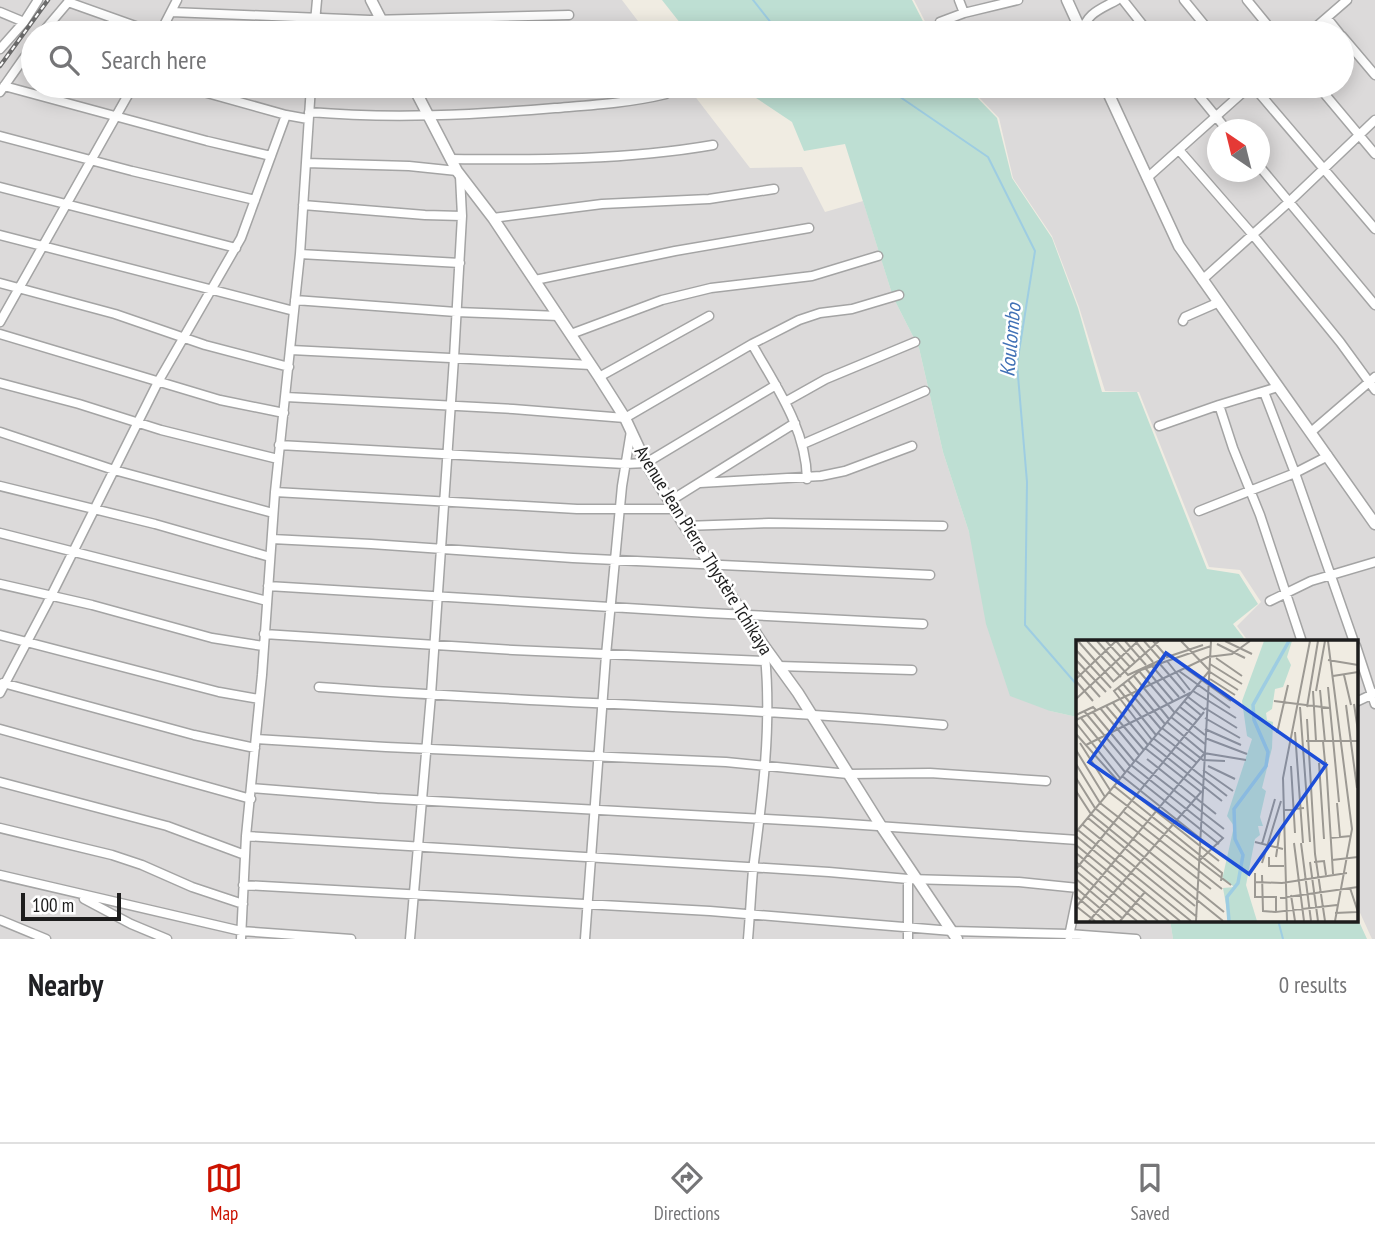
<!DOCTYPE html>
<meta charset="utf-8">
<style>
body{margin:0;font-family:"PT Sans Narrow",sans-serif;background:#f2f2f2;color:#202124}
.compass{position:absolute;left:1207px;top:119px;width:63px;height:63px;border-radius:50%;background:#fff;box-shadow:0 4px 18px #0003;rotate:325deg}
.scale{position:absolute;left:21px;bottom:18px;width:100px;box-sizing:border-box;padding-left:7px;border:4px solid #1d1d1d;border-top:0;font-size:19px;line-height:24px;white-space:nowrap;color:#1d1d1d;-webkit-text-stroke:5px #fff;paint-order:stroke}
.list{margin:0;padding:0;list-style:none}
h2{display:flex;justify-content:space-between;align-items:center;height:91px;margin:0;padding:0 28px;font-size:30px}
h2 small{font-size:23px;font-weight:400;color:#757577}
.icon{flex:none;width:38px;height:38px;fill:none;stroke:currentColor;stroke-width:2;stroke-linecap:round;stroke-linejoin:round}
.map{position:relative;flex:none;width:1375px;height:939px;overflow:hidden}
.search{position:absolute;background:#fff;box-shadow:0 4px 18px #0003;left:21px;right:21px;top:21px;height:77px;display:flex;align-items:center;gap:18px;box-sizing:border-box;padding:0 24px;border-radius:38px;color:#757577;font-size:26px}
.sheet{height:203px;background:#fff}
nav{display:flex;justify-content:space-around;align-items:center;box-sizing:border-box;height:98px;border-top:2px solid #e0e0e0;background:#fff;font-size:19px;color:#757577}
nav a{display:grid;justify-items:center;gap:4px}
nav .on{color:#cb1200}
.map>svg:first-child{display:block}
</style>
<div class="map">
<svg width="1375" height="939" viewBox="0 0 1375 939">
<rect width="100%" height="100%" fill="#f0ece2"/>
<path fill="#dcdada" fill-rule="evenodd" d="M0 0H622L647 33H33V86H687L750 168 802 167 825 212 863 201 893 297 919 348 943 452 969 532 1050 711 1077 717 1078 920H1170L1173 939H0Z
M914 0H1375V939H1372L1356 904V642L1248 641 1237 626 1261 602 1240 570 1209 567 1139 392 1105 391 1079 307 1052 236 1013 178 999 118 968 86H1342V33H931ZM1218 130H1260V172H1218Z"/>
<path fill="#bedfd3" d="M662 0H912L929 33H688Z
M738 86H966L997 118 1012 178 1052 238 1078 308 1102 392H1137L1207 569 1239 574 1258 604 1233 624 1246 641 1078 642 1077 717 1050 711 1010 696 986 624 969 532 943 452 919 348 893 297 845 144 804 151 792 122Z
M1356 915 1367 939H1173L1170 920H1356Z"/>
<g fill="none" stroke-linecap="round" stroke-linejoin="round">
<path stroke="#9ecde2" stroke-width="2" d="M753 0 776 29 785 33
M884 86 988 157 1035 251 1017 364 1027 482 1025 625 1078 686
M1278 920 1283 939"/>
<g stroke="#a4a4a4" stroke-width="11">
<path id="minor" d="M959 0 964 13
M1123 0 1149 33
M1184 0 1211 33
M1247 0 1274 33
M68 2 155 33
M0 12 24 22 38 0
M171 12 370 20 569 15
M1327 18 1339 33
M940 22 964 13 1018 0
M42 33 70 0
M160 33 177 0
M314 33 317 0
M1082 33C1086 13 1101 9 1117 0
M1309 33 1347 0
M1342 36 1375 75
M0 49 24 22
M4 86 207 141 271 156
M182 86 286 115
M1191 86 1227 130
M1253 86 1375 229
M1318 86 1375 154
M0 92 33 45
M309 112C391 119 473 115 555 108 592 105 629 103 666 94
M0 136 132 171 255 200
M1179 150 1253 235 1340 342 1375 390
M451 159C538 160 627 160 713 145
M306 163 409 166 457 171
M1260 167 1375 305
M1147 178 1250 86
M0 187 236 248
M303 205 425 215 462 216
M493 218 602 204 709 199 774 189
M0 235 294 311
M300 254 460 263
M535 280 675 251 809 228
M1202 280 1289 202 1375 120
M0 283 115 314 205 345 289 367
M295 300 456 312 559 316
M1183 321 1185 317 1217 303
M0 322 133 86
M0 334 220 400 284 413
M571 334 662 300 711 288 812 276 878 256
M752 344C776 387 806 428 807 479
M291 350 591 365
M599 377 709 316
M0 383 79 404 161 430 278 459
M1264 392 1295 473 1354 642
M286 397 513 409 625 418 752 344 799 320 820 313 852 309 899 295
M785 402 826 379 915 342
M1219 405 1233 448 1260 515 1302 642
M1159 426 1219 405 1278 387
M0 432 114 470 273 513
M1311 432 1375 377
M803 444 925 391
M279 445 625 464 646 463 776 385
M700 483 821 476 845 471 912 446
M0 486 155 524 270 557
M275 492 577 509H675
M670 501 795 423
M1199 511 1295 473 1328 456
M685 526 769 523 943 526
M0 533 267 601
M272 539 371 544 573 558 930 575
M0 584 92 605 212 638 263 646
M268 586 708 613 923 624
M1270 601 1311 581 1375 562
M264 634 513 650 765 661
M0 635 219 692 259 699
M1356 646 1375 704
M778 666 912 670
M3 683 194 735 255 748
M319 687C527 703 735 706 943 725
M0 693 47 604 158 382 241 238 286 115 308 119
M1356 702 1375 693
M0 729 251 799
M256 739 386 747 726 762 848 774 930 773 1046 781
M0 782 167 826 245 855
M252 788 377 798 820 822 1078 840
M0 828 112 855 142 865 192 887 243 904
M246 836 829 872 908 879 1019 882 1078 888
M0 875 241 931 351 939
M908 879V939
M243 885 710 911 952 931 1069 934 1136 939
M84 899 131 924 167 939
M0 920 46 939
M1069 936 1078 892
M241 939 246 836 262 675 275 492 300 254 311 86
M410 939 431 695 454 358 462 216 460 176
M585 939 606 655 622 486 631 431
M748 939C750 916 751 893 753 870 762 800 772 727 765 656"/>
</g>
<g stroke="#a4a4a4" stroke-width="13">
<path id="tertiary" d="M371 0 388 33
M1067 0 1082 33
M413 86 457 171 493 218 599 377 625 418 646 463 685 526 764 646 798 693 881 826 957 939
M1105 86 1179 246 1375 524"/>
</g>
<use href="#minor" stroke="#fff" stroke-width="8"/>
<use href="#tertiary" stroke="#fff" stroke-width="10"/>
<g stroke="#6b6b6b" stroke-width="4.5">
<path id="rail" d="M0 66 48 0"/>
</g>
<use href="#rail" stroke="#fff" stroke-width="2" stroke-dasharray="5" stroke-linecap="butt"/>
</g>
<g text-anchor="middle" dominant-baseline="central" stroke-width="5" stroke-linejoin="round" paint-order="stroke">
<g font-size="19" fill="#1d1d1d" stroke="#fff">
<text transform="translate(704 550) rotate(58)">Avenue Jean Pierre Thystère Tchikaya</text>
</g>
<g font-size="21" font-style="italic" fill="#4171b6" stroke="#fff">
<text transform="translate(1010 340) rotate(-85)">Koulombo</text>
</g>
</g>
<g transform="translate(1076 640)">
<rect width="282" height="282" fill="#f0ece2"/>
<path d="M188 1H216L211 17 215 25 207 47 199 49 196 69 190 73 191 80 197 82 196 108 186 148 190 151 184 177 187 186H182L184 195 179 199 170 245 181 281H153L147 248 159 247 146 240 158 186 151 176 176 99 171 96 166 61Z" fill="#bedfd3"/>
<path fill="none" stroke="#9ecde2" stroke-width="3.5" d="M153 281 151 257 162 243 167 215 159 199 158 169 190 126 192 112 178 80 177 65 213 1"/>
<path fill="none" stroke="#9c9993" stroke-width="2" d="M2 1 38 42M11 1 45 37M21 1 52 35 89 18M30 1 54 27M40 1 59 22M49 1 70 25M59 1 77 22M68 1 84 19M77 1 91 17 127 5M105 1 133 30M149 1 176 14M252 1 276 189 259 281M141 4 169 18M0 10 35 48M140 18 166 36M0 20 30 52M252 20 282 25M91 21 114 50M83 23 109 53M134 24 166 44M76 26 103 57M109 28 155 61M70 29 97 61M0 30 24 57M63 31 99 73M103 31 154 68M134 32 162 50M268 35 275 65M58 36 93 79M257 36 282 32M0 39 40 1M134 39 159 55M52 40 89 84M0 41 17 61M38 41 83 1M47 44 85 89M252 47 263 162M42 48 80 95M244 50 249 102M117 51 160 78M237 51 240 101M240 51 249 1M112 57 129 70M0 59 62 1M108 61 126 76M198 61 254 68M37 63 72 105M278 64 282 91M270 65 281 148M30 66 68 110M104 67 122 81M224 67 234 202M231 67 242 1M24 68 63 115M129 68 161 88M8 71 54 126M17 72 58 121M100 72 129 95M0 75 17 67 20 70M95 77 129 104M5 78 49 132M129 78 164 98M231 79 239 214 249 281M0 80 132 17 156 14 174 1M91 82 128 113 170 120M0 83 44 138M86 88 127 120 149 121M129 89 165 105M219 92 227 203M82 93 121 123M201 93 212 45M0 94 42 141 143 221M77 98 151 156M129 98 171 114M76 100 38 51 65 30 135 6M230 101H282M247 101 249 122M4 103 34 150M73 103 146 161M10 105 116 52M69 108 125 152M0 110 29 157M71 119 140 174M59 120 148 189M250 122 257 234M243 123 248 199M0 124 24 163M55 125 147 198 124 220M132 126 159 139M215 126 219 193M50 130 143 204M127 130 157 151M46 136 145 215M0 138 19 168 148 272M38 146 146 233 145 241M0 151 15 174 147 281M33 152 155 245M24 163 135 249M261 163 264 197M207 170 228 168M48 172 146 249M12 178 119 266M6 184 121 277M2 190 115 281M0 192 134 30M0 196 104 281M254 198 275 196M179 202 207 209M218 203 228 281M225 203 235 281M186 204 199 159M0 205 93 281M0 213 82 281M193 217V226H208M200 217 204 190M256 220 282 217M0 222 71 281M234 222 242 281M238 222 248 221 250 235M186 223 205 161M0 229 128 72M0 231 61 281M179 233V257H201M186 235 187 271 199 272M0 239 46 278M179 242 206 243 271 233M0 248 39 281M274 248 282 272M215 255 219 281M0 256 29 281M200 257V272L261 265M204 258 282 247M0 266 19 281M0 267 128 114M259 273 281 272M13 281 126 151M44 281 69 252M120 281 135 1M211 281 207 138 234 1"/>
<path fill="#1d4ed8" fill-opacity="0.15" stroke="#1d4ed8" stroke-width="3.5" d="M90 13 250 125 173 234 13 122Z"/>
<rect width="282" height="282" fill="none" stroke="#1d1d1d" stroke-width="3.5"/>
</g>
</svg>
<svg class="compass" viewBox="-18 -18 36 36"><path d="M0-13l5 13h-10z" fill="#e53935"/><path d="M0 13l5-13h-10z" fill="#757577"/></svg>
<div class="scale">100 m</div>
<div class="search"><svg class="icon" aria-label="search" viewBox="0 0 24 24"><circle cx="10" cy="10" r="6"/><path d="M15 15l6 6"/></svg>Search here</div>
</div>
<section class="sheet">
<h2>Nearby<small>0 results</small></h2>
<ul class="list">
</ul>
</section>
<nav>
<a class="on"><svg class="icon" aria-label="map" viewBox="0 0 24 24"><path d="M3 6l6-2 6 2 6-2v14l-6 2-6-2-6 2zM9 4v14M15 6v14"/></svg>Map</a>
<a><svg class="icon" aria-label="directions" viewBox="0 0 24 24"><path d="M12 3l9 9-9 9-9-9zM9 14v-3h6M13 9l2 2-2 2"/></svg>Directions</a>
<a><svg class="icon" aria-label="saved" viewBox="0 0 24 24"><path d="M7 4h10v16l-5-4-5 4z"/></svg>Saved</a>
</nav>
